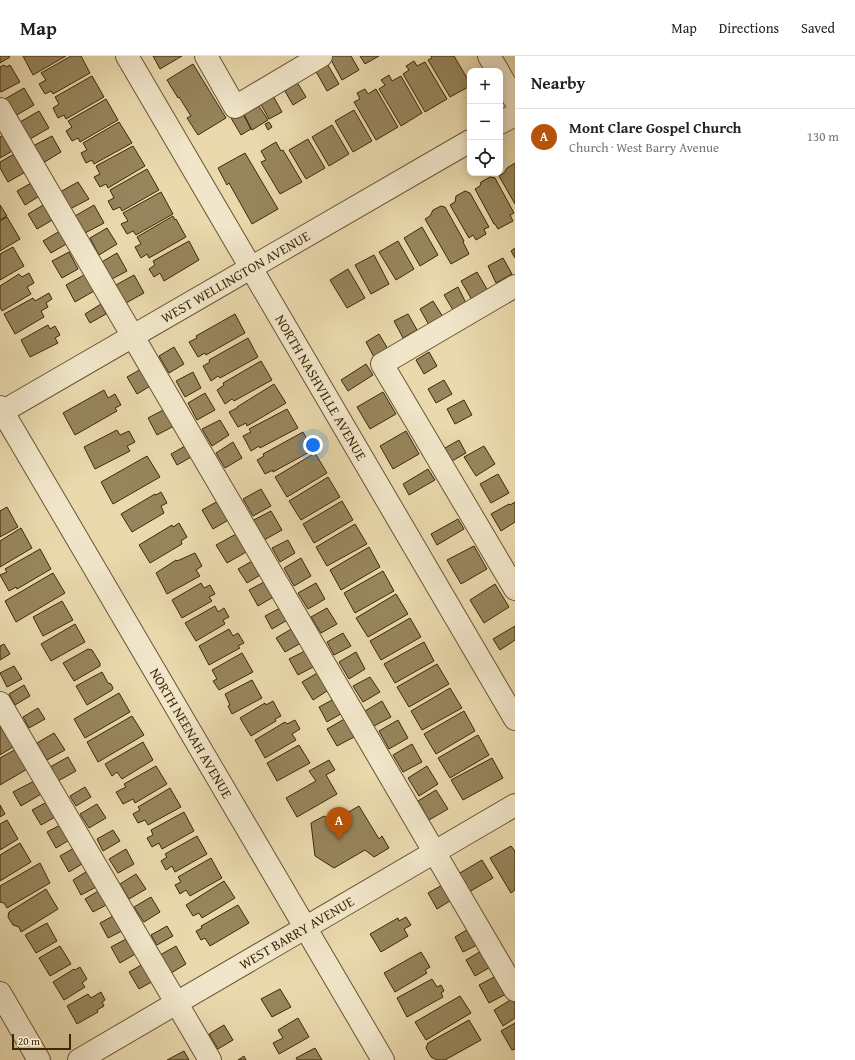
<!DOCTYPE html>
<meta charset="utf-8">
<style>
body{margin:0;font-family:"Gentium Book Plus",serif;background:#f2f2f2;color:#222}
.controls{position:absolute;right:12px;top:12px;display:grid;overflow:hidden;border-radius:8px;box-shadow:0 2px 10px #0003}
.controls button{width:36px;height:36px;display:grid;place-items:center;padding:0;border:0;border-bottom:1px solid #e0e0e0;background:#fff;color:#222;font:20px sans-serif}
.scale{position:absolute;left:12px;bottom:10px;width:59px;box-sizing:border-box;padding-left:4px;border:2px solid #3e2906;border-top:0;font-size:11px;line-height:14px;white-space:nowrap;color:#3e2906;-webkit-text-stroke:3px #f1e6ca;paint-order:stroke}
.you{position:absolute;left:313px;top:389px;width:14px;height:14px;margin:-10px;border:3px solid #fff;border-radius:50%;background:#1a73e8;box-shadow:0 0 0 6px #1a73e833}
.badge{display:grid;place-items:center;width:26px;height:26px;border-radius:50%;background:#b45309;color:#fff;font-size:13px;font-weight:700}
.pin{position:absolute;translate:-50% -33px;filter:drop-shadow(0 1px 2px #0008)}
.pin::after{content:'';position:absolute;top:21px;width:14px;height:12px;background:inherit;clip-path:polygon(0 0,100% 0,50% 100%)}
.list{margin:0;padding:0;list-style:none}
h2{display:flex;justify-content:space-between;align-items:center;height:52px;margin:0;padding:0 16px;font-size:17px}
h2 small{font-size:13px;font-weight:400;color:#767676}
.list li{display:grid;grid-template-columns:26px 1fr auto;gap:12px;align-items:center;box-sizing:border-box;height:56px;padding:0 16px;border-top:1px solid #e0e0e0}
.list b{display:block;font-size:15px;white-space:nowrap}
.list p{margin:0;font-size:13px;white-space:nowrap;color:#767676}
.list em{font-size:13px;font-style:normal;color:#767676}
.icon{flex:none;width:22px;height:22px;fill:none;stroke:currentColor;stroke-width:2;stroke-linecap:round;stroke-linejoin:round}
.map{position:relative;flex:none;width:515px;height:1004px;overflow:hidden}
header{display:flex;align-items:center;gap:24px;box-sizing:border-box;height:56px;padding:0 20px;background:#fff;border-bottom:1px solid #e0e0e0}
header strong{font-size:19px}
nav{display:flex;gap:22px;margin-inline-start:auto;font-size:14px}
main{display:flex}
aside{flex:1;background:#fff}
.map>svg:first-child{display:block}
</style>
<header>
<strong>Map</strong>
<nav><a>Map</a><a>Directions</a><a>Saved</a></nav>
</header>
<main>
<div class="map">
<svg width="515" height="1004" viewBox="0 0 515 1004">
<rect width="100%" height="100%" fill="#e9d9ad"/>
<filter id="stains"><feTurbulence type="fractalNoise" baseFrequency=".005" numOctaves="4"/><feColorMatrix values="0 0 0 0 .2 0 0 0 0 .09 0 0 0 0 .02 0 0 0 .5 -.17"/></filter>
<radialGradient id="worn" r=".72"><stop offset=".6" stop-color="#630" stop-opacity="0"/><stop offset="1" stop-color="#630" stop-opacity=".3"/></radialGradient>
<path fill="#97855d" stroke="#3e2906" d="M0 0H9L10 1 0 7Z
M23 0H66L33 19Z
M71 0H81L90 17 53 38 51 35 45 38 39 28 46 24 41 17Z
M153 0H182L160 13Z
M333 0H351L359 14 342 24 330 2Z
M360 0H379L365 8Z
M431 0H454L470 27V30L450 41 428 4 432 2Z
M414 5 417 10 425 6 447 43 425 56 403 18 409 14 406 10Z
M326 6 339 28 327 35 314 12Z
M193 8 226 62 198 79 187 62 191 60 179 41 178 42 167 24Z
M4 9 6 11 10 9 20 26 1 36 0 34V11Z
M389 19 392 25 401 20 422 57 401 70 379 33 385 29 381 24Z
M92 20 104 41 66 63 64 59 58 62 53 52 59 48 55 41Z
M295 23 306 41 293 49 282 30Z
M24 32 34 49 15 60 5 43Z
M365 33 368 38 376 33 398 71 376 84 354 46 360 43 357 37Z
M272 38 282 56 269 63 259 45Z
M106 43 118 64 80 86 78 82 72 85 66 75 72 71 68 65Z
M257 47 268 64 252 74 242 55Z
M354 54 372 85 353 96 335 65Z
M39 55 49 72 30 83 20 66Z
M242 56 251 73 241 79 231 62Z
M119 66 132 87 94 108 92 104 86 107 81 97 87 94 83 87Z
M269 66 272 71 268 74 265 68Z
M332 69 349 98 329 110 312 81Z
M5 78 14 94 0 102V81Z
M52 80 61 96 43 107 33 90Z
M308 83 325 112 306 123 289 94Z
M276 86 281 95 283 94 302 126 280 138 261 106 266 104 261 95Z
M133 90 145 110 108 132 106 128 100 131 94 121 100 118 96 110Z
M16 97 27 115 8 126 0 112V106Z
M245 97 278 153 252 168 229 127 227 129 218 112Z
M515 107V148L499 120 504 117 507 112Z
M147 113 159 134 122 155 120 151 113 154 108 145 114 142 110 134Z
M490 121 495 122 514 157 510 159 513 165 498 173 495 168H494L475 133 480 130 481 126Z
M33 126 41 139 25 149 17 135Z
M78 126 89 143 70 153 60 136Z
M465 135 470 137 489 171 484 173 486 178 476 184 473 179 469 182 450 149 455 146 456 140Z
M161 136 173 158 136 179 133 175 127 178 121 168 128 165 123 157Z
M45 148 54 163 37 173 28 158Z
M0 149 7 160 0 164Z
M94 149 104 167 85 177 75 160Z
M441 150 445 151 464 185 463 186 469 198 451 208 425 163 430 160 433 154Z
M173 160 175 164 176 163 186 181 149 202 147 198 141 202 135 191 141 188 137 181Z
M7 161 20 183 0 195V165Z
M422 171 438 199 420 210 404 182Z
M107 172 117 188 99 199 90 182Z
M60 175 68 187 51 197 43 185Z
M189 185 199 204 164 225 160 217 154 221 149 213 155 209 153 205Z
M398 185 414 213 396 224 379 196Z
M13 191 24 210 0 224V198Z
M515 192V202L511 195Z
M69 196 78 213 62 222 52 205Z
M117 197 127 215 110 224 100 207Z
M374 199 389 228 371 238 355 209Z
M503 202 512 218 496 227 488 210Z
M348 213 365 242 347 252 330 224Z
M477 216 488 235 472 244 461 225Z
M29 217 34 227 27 231 31 238 2 255 0 251V230L19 218 22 221Z
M84 219 94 235 75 246 66 229Z
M134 219 144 237 126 247 116 229Z
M458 231 466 247 453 254 444 239Z
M49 237 52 243 46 247 48 251 41 255 44 261 15 278 4 258 33 242 35 245Z
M433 245 443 261 429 269 420 253Z
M101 248 106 258 90 267 85 258Z
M235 258 245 277 206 299 205 297 198 301 189 286 197 282 196 280Z
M408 258 417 274 403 282 394 265Z
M48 269 50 273 55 270 60 279 55 282 58 287 30 301 21 284Z
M379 278 388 293 374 301 366 286Z
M248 282 258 301 220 322 218 320 211 325 203 310 210 306 209 304Z
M174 291 184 308 169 317 159 300Z
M429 296 437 310 424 318 416 304Z
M261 305 272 324 234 345 232 343 225 348 217 334 224 329 223 327Z
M366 308 373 319 348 335 341 324Z
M143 312 152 329 137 338 127 321Z
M193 316 201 332 185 341 176 325Z
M444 324 452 338 436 347 428 333Z
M274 328 286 347 247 370 246 367 238 371 229 356 237 352V351Z
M104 334 108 342 115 338 121 349 115 352 117 355 75 379 63 357Z
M383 336 396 358 370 373 357 351Z
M205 337 215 354 197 364 188 347Z
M464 344 472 359 455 368 447 353Z
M165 353 174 370 157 379 148 362Z
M287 353 298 372 260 392 259 390 251 395 243 380 251 376 249 373Z
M220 364 229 379 212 390 202 373Z
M117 374 120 379 129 375 135 386 127 390 130 395 95 413 84 391Z
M406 375 419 398 393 413 380 390Z
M303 376 313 394 273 416V414L265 418 257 404 264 400 263 398Z
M459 384 466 397 452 405 445 392Z
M233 386 242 402 225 412 216 397Z
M187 389 193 400 177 409 171 398Z
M484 390 495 408 476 420 464 401Z
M315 397 327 417 287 441 275 421Z
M147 400 160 421 113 448 101 426Z
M428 413 435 424 409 439 403 428Z
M498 418 509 437 491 447 480 428Z
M328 421 340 441 301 464 289 445Z
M261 433 271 450 253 460 243 443Z
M161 436 167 447 161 450 164 457 132 476 121 458 155 438 156 439Z
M220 444 230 463 213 473 202 454Z
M342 445 353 464 314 487 303 468Z
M515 446V466L501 475 491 458 509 448 510 449Z
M7 451 18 471 0 481V455Z
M271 455 282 474 264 484 252 465Z
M458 463 464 473 437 489 431 478Z
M179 467 187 481 181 485 182 488 150 507 139 489 172 469 173 471Z
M355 468 367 488 327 510 316 491Z
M21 472 32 492 0 511V485Z
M238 477 248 495 227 507 216 489Z
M288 484 295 497 280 506 272 492Z
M474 490 487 513 461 528 447 504Z
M369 491 380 511 341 534 330 514Z
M40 493 51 513 17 533 16 531 9 535 0 519 7 516 5 513Z
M195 497 202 510 196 514 200 520 167 538 156 517 176 504 177 505Z
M301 502 311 520 294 530 284 512Z
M254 504 262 518 247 527 238 513Z
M383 515 394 535 355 557 344 537Z
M53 517 65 537 16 566 5 545Z
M266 525 275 540 258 550 249 534Z
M201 527 204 532 210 529 215 538 209 541 212 545 182 562 172 544Z
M316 527 325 543 308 553 298 537Z
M495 528 509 551 484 567 470 544Z
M396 538 408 558 368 581 356 562Z
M62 545 73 564 43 580 33 561Z
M215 550 218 556 224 552 229 561 223 564 225 568 196 585 185 567Z
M282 551 289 563 272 573 265 560Z
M327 552 337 568 321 577 311 561Z
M410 562 421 581 381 604 370 585Z
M75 568 85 586 51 605 41 588Z
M515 570V584L500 594 493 583Z
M293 572 301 587 285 596 276 582Z
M229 573 233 580 238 577 244 587 238 590 240 592 209 609 199 590Z
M343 577 351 590 334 599 327 586Z
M424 586 434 605 395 627 384 608Z
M4 588 10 598 0 604V590Z
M88 593 92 594 100 607V610L74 625 63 607Z
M307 594 315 610 298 619 289 603Z
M356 596 365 613 349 623 339 606Z
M242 597 253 616 219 634 213 625 217 623 212 614Z
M437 608 449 628 409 651 397 631Z
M14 610 22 623 7 631 0 617Z
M102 616 108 627 111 628 113 632 112 634 87 649 76 630Z
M319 616 330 633 313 644 302 626Z
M370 621 380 636 363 646 353 630Z
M252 624 262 642 232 658 228 650 230 649 225 638Z
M24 629 30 640 15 649 9 638Z
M450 632 462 652 422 674 411 655Z
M119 637 130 656 85 682 74 663Z
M336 642 344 656 327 666 319 651Z
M273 645 281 660 275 663 276 665 251 680 240 662 265 647 266 649Z
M382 645 391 661 374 670 365 655Z
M38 652 45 663 29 672 23 661Z
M464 655 475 675 436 698 424 678Z
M132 660 144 679 98 706 87 686Z
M348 661 358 679 337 690 327 673Z
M295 664 300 673 292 678 296 684 265 702 255 684 285 666 287 668Z
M398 664 408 682 389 693 379 675Z
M2 671 13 691 0 699V672Z
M54 677 65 694 47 704 37 687Z
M478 679 489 699 450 722 438 702Z
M143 686 153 704 122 723 117 716 112 720 105 708Z
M412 688 422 706 403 716 393 699Z
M299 689 310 707 277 725 267 707Z
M18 692 29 712 0 729V702Z
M68 701 76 715 58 725 50 711Z
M492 702 503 722 463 744 451 724Z
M329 704 335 714 326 719 337 738 297 761 286 742 316 725 309 715Z
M156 710 167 728 135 747 133 743 123 748 116 736 126 731 124 728Z
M427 710 438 728 419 740 408 722Z
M36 724 43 737 21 750 13 736Z
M85 731 91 741 76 750 70 740Z
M170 732 181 751 148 769 145 764 138 767 133 758 140 754 138 751Z
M436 734 448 753 429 764 418 745Z
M49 745 57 760 41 769 32 754Z
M97 748 106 762 89 772 80 758Z
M0 749 5 758 0 761Z
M359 750 379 783 382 780 389 792 374 801 365 794 334 812 315 800 311 767 324 760 333 765Z
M184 756 194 775 162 793 159 787 152 791 147 782 153 779 151 774Z
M7 764 18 783 0 794V768Z
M62 768 71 783 56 792 47 776Z
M113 774 120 785 103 795 97 783Z
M197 780 207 798 175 816 172 810 166 814 161 805 167 801 165 798Z
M20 787 31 806 0 825V799Z
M511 790 515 795V834L511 837 490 802Z
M76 791 85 806 69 816 60 800Z
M126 793 134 808 118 817 109 803Z
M211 802 222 822 190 840 186 834 180 838 175 829 181 826 178 821Z
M482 804 493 822 469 836 458 818Z
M40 807 50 827 7 852 4 847 0 846V830Z
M89 814 98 830 81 839 73 824Z
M136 818 146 833 129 843 120 828Z
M224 825 235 842 202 862 199 857 193 860 186 849Z
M444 828 453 843 437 853 428 837Z
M46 833 58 853 21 876 19 871 13 869 8 861 9 856Z
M100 834 108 848 93 856 85 843Z
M151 841 160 856 144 866 134 851Z
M238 849 249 867 210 890 205 882 201 884 196 875 202 872 201 870Z
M115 859 124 874 108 882 100 867Z
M406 861 411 869 404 873 408 880 381 896 370 878 398 862 399 865Z
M47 867 57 885 36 897 25 879Z
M167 870 173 880 157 889 151 879Z
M470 872 479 888 463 896 455 881Z
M128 882 137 897 120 907 111 891Z
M60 890 71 908 50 920 39 902Z
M176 890 186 908 171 917 160 899Z
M483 894 492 910 475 920 466 904Z
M421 896 430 911 425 914 427 917 395 936 384 917Z
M145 907 155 924 139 933 129 916Z
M80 911 87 923 82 927 85 931 64 944 53 926 74 913 75 914Z
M498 919 508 937 489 947 479 929Z
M432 923 437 931 441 929 444 935 441 937 443 941 407 961 397 942Z
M280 933 291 951 272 961 261 943Z
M101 936 105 944 102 946 104 950 97 954 98 956 77 968 67 950 88 938 91 942Z
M460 940 471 957 426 984 415 966Z
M512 943 515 948V962L503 970 494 954Z
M298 962 309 981 279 998 273 987 283 982 278 974Z
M469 964 481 984 445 1004H437L431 1001 426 992 428 987Z
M515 967V993L512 994 501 975Z
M224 969 233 984 218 993 209 978Z
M315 992 322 1004H297L296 1002Z
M184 995 189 1004H167Z
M244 1000 246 1004H238Z"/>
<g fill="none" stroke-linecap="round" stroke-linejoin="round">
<g stroke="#695530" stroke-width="24">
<g id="minor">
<path id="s1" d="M127 0 515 663"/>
<path d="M206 0 235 51 321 0"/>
<path d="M489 0 498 15"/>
<path d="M500 19 515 44"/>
<path d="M0 53 515 934"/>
<path d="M500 67 515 59"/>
<path d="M515 230 382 308 515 533"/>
<path id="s2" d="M0 351 383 1004"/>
<path id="s3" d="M0 357 470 85"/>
<path d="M0 647 210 1004"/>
<path d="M0 937 39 1004"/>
<path id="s4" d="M79 1004 515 749"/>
</g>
</g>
<use href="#minor" stroke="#f1e6ca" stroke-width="22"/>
</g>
<g text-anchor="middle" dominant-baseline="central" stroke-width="3" stroke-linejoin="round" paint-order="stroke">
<g font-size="14" fill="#3e2906" stroke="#f1e6ca">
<text stroke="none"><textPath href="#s3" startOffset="272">WEST WELLINGTON AVENUE</textPath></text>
<text stroke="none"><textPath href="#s1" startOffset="384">NORTH NASHVILLE AVENUE</textPath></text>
<text stroke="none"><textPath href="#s2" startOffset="378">NORTH NEENAH AVENUE</textPath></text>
<text stroke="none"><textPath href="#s4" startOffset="252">WEST BARRY AVENUE</textPath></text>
</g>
</g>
<rect width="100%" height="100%" filter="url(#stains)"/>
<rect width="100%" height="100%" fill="url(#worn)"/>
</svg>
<div class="controls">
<button>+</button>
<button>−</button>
<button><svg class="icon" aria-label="locate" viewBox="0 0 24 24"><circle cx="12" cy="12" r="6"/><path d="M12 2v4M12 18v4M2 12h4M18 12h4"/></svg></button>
</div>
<div class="scale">20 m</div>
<div class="you"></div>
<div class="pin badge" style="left:339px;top:784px">A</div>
</div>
<aside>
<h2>Nearby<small></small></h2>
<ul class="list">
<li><span class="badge">A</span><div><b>Mont Clare Gospel Church</b><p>Church · West Barry Avenue</p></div><em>130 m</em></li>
</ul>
</aside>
</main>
